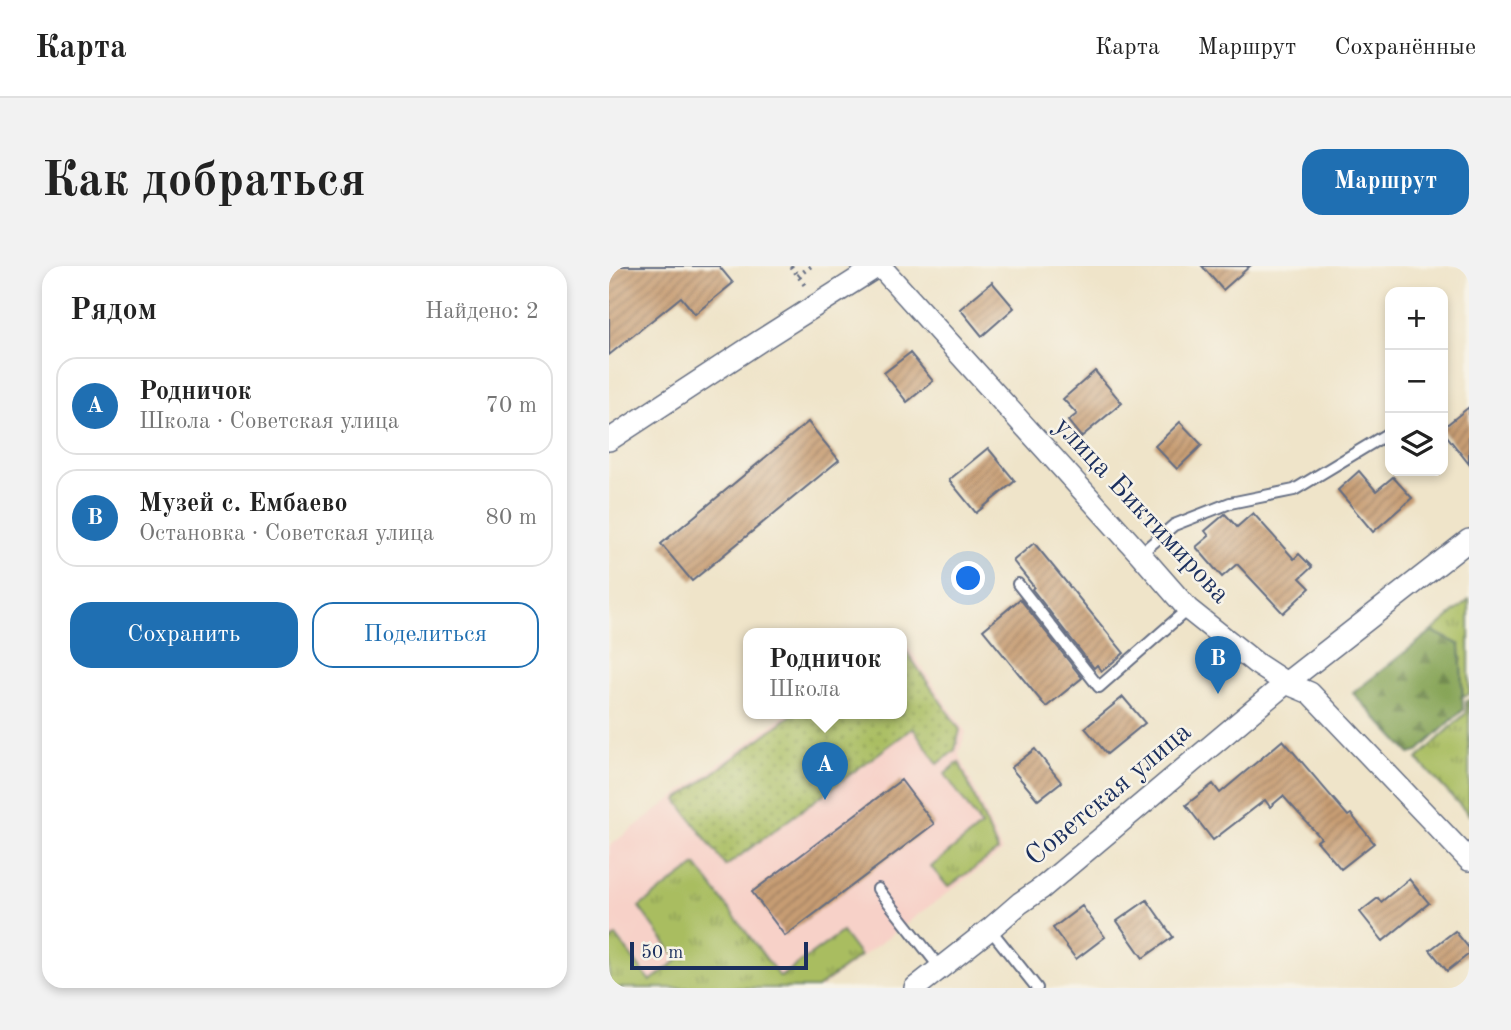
<!DOCTYPE html>
<html lang="ru">
<meta charset="utf-8">
<style>
body{margin:0;font-family:"Old Standard TT",serif;background:#f2f2f2;color:#222}
.controls{position:absolute;right:21px;top:21px;display:grid;overflow:hidden;border-radius:14px;box-shadow:0 4px 10px #0003}
.controls button{width:63px;height:63px;display:grid;place-items:center;padding:0;border:0;border-bottom:2px solid #e0e0e0;background:#fff;color:#222;font:35px sans-serif}
.scale{position:absolute;left:21px;bottom:18px;width:178px;box-sizing:border-box;padding-left:7px;border:4px solid #1b2f5e;border-top:0;font-size:19px;line-height:24px;white-space:nowrap;color:#1b2f5e;-webkit-text-stroke:5px #f7f3e8;paint-order:stroke}
.you{position:absolute;left:360px;top:313px;width:24px;height:24px;margin:-18px;border:5px solid #fff;border-radius:50%;background:#1a73e8;box-shadow:0 0 0 10px #1a73e833}
.badge{display:grid;place-items:center;width:46px;height:46px;border-radius:50%;background:#1f6fb2;color:#fff;font-size:23px;font-weight:700}
.pin{position:absolute;translate:-50% -58px;filter:drop-shadow(0 2px 4px #0008)}
.pin::after{content:'';position:absolute;top:37px;width:24px;height:21px;background:inherit;clip-path:polygon(0 0,100% 0,50% 100%)}
.popup{position:absolute;left:134px;top:362px;width:164px;height:91px;box-sizing:border-box;display:grid;place-content:center;border-radius:14px;background:#fff;filter:drop-shadow(0 2px 5px #0005);font-size:23px;white-space:nowrap;color:#767676}
.popup b{font-size:26px;color:#222}
.popup::after{content:'';position:absolute;left:50%;top:100%;margin-left:-14px;border:14px solid transparent;border-top-color:#fff}
.list{margin:0;padding:0;list-style:none}
h2{display:flex;justify-content:space-between;align-items:center;height:91px;margin:0;padding:0 28px;font-size:30px}
h2 small{font-size:23px;font-weight:400;color:#767676}
.list li{display:grid;grid-template-columns:46px 1fr auto;gap:21px;align-items:center;box-sizing:border-box;height:98px;margin:0 14px 14px;padding:0 14px;border:2px solid #e0e0e0;border-radius:21px}
.list b{display:block;font-size:26px;white-space:nowrap}
.list p{margin:0;font-size:23px;white-space:nowrap;color:#767676}
.list em{font-size:23px;font-style:normal;color:#767676}
.actions{display:flex;gap:14px;padding:21px 28px}
.actions a{flex:1;padding:16px 0;border:2px solid #1f6fb2;border-radius:21px;text-align:center;font-size:24px;color:#1f6fb2}
.actions .main{background:#1f6fb2;color:#fff}
.icon{flex:none;width:38px;height:38px;fill:none;stroke:currentColor;stroke-width:2;stroke-linecap:round;stroke-linejoin:round}
.map{position:relative;flex:none;width:860px;height:722px;overflow:hidden;border-radius:21px}
header{display:flex;align-items:center;gap:42px;box-sizing:border-box;height:98px;padding:0 35px;background:#fff;border-bottom:2px solid #e0e0e0}
header strong{font-size:33px}
nav{display:flex;gap:38px;margin-inline-start:auto;font-size:24px}
.intro{display:flex;align-items:center;justify-content:space-between;box-sizing:border-box;height:168px;padding:0 42px}
h1{margin:0;font-size:49px}
.button{padding:18px 32px;border-radius:21px;background:#1f6fb2;color:#fff;font-size:24px;font-weight:700}
main{display:flex;gap:42px;padding:0 42px}
aside{flex:1;background:#fff;border-radius:21px;box-shadow:0 4px 10px #0003}
.map>svg:first-child{display:block}
</style>
<header>
<strong>Карта</strong>
<nav><a>Карта</a><a>Маршрут</a><a>Сохранённые</a></nav>
</header>
<div class="intro"><h1>Как добраться</h1><a class="button">Маршрут</a></div>
<main>
<aside>
<h2>Рядом<small>Найдено: 2</small></h2>
<ul class="list">
<li><span class="badge">A</span><div><b>Родничок</b><p>Школа · Советская улица</p></div><em>70 m</em></li>
<li><span class="badge">B</span><div><b>Музей с. Ембаево</b><p>Остановка · Советская улица</p></div><em>80 m</em></li>
</ul>
<div class="actions"><a class="main">Сохранить</a><a>Поделиться</a></div>
</aside>
<div class="map">
<svg width="860" height="722" viewBox="0 0 860 722">
<defs>
<pattern id="grass-tufts" width="24" height="20" patternUnits="userSpaceOnUse" patternTransform="scale(1.75)"><rect width="24" height="20" fill="#a9bd61"/><path d="M3 7l-1-3M5 7V3M7 7l1-3M15 17l-1-3M17 17v-4M19 17l1-3" fill="none" stroke="#899a53"/></pattern>
<pattern id="forest-firs" width="22" height="20" patternUnits="userSpaceOnUse" patternTransform="scale(1.75)"><rect width="22" height="20" fill="#86a457"/><path d="M5 1l3.5 6h-7zM16 11l3.5 6h-7z" fill="#6d864b"/></pattern>
<pattern id="park-dots" width="8" height="8" patternUnits="userSpaceOnUse" patternTransform="scale(1.75)"><rect width="8" height="8" fill="#a9bd61"/><path d="M2 2h.1M6 6h.1" fill="none" stroke="#899a53" stroke-width="1.8" stroke-linecap="round"/></pattern>
<pattern id="building-hatch" width="6" height="6" patternUnits="userSpaceOnUse" patternTransform="scale(1.75)"><rect width="6" height="6" fill="#c79d73"/><path d="M-1 1l2-2M0 6l6-6M5 7l2-2" fill="none" stroke="#a18062"/></pattern>
</defs>
<rect width="100%" height="100%" fill="#f7f3e8"/>
<filter id="ink" filterUnits="userSpaceOnUse"><feTurbulence type="fractalNoise" baseFrequency=".0143" numOctaves="2"/><feDisplacementMap in="SourceGraphic" scale="14" xChannelSelector="R" yChannelSelector="G"/><feConvolveMatrix kernelMatrix="1 2 1 2 8 2 1 2 1" color-interpolation-filters="sRGB"/></filter>
<filter id="wash" filterUnits="userSpaceOnUse"><feTurbulence type="fractalNoise" baseFrequency=".00686" numOctaves="4" result="noise"/><feDisplacementMap in="SourceGraphic" scale="28" xChannelSelector="R" yChannelSelector="G"/><feGaussianBlur stdDeviation="1.57" result="paint"/><feColorMatrix in="noise" values="0 0 0 0 0 0 0 0 0 0 0 0 0 0 0 0 0 1.4 0 .05"/><feComposite in="paint" operator="in"/></filter>
<g filter="url(#wash)">
<rect width="100%" height="100%" fill="#efe4c9"/>
<path fill="#f7d1c8" d="M293 372 357 466 350 487 393 586 211 722H0V580L177 448H293Z"/>
<path fill="url(#grass-tufts)" stroke="#627660" stroke-width="2" d="M860 334V428L854 430 851 379 823 365Z
M860 434V549L808 493 857 447V435Z
M350 496 389 585 339 621 322 601 372 560 336 508Z
M87 599 171 711 233 666 251 690 208 722H0V676L7 670 41 715 69 694 30 641Z"/>
<path fill="url(#forest-firs)" stroke="#506a5a" stroke-width="2" d="M823 365 851 379 854 444 808 486 801 488 744 427Z"/>
<path fill="url(#park-dots)" stroke="#627660" stroke-width="2" d="M293 379 351 464 346 484 329 498 304 462 117 600 68 534 184 448H293Z"/>
<g id="blocks">
<path fill="url(#building-hatch)" d="M0 0H110L124 17 86 48 72 31 0 89Z
M593 0H641L614 24Z
M383 16 405 42 373 70 351 43Z
M301 87 324 115 298 136 275 107Z
M486 105 513 137 472 171 459 155 468 148 454 133Z
M860 141V198L834 165V162Z
M199 156 230 194 83 315 52 278Z
M571 156 593 179 568 203 546 180Z
M379 182 406 215 367 247 340 214Z
M750 205 767 225 784 211 803 232 764 266 729 224Z
M644 247 685 293 690 288 703 301 691 312 701 322 674 347 628 298 613 311 587 281 600 270 596 265 616 248 628 261Z
M425 277 515 387 493 405 488 399 485 402 423 323 425 321 404 295Z
M411 333 473 412 437 441 374 364Z
M514 431 536 457 498 488 476 462Z
M674 474 739 550 742 548 765 577 732 603 708 575 712 572 674 530 661 541 656 534 604 574 577 539 604 518 611 527Z
M426 483 452 516 429 534 402 502Z
M292 514 325 558 176 670 143 626Z
M800 613 820 637 774 675 751 646 769 632 772 636Z
M538 634 564 671 534 692 508 655Z
M473 640 496 671 467 693 444 662Z
M846 665 860 682V688L838 705 821 684Z"/>
</g>
</g>
<g filter="url(#ink)">
<use href="#blocks" fill-opacity="0" stroke="#656e83" stroke-width="2"/>
<g fill="none" stroke-linecap="round" stroke-linejoin="round">
<g stroke="#656e83" stroke-width="14">
<path id="service" d="M531 288 565 259 621 237 685 224 778 168 781 171
M409 318 490 421 579 343
M269 623 332 703
M381 663 428 722"/>
</g>
<g stroke="#656e83" stroke-width="24">
<path id="minor" d="M271 0 531 288 579 343 648 398 677 417 701 427 860 594
M0 174 151 75 269 0
M306 722 381 663 411 637 433 622 677 417 860 274"/>
</g>
<path stroke="#656e83" stroke-width="4.5" stroke-dasharray="2 5" stroke-linecap="butt" d="M182 0 198 22
M189 10 202 0"/>
<use href="#service" stroke="#fff" stroke-width="10"/>
<use href="#minor" stroke="#fff" stroke-width="21"/>
</g>
</g>
<g text-anchor="middle" dominant-baseline="central" stroke-width="5" stroke-linejoin="round" paint-order="stroke">
<g font-size="28" fill="#1b2f5e" stroke="#f7f3e8">
<text transform="translate(532 245) rotate(47)">улица Биктимирова</text>
<text transform="translate(500 529) rotate(-40)">Советская улица</text>
</g>
</g>
</svg>
<div class="controls">
<button>+</button>
<button>−</button>
<button><svg class="icon" aria-label="layers" viewBox="0 0 24 24"><path d="M12 4l9 5-9 5-9-5zM3 14l9 5 9-5"/></svg></button>
</div>
<div class="scale">50 m</div>
<div class="you"></div>
<div class="pin badge" style="left:216px;top:534px">A</div>
<div class="popup"><b>Родничок</b>Школа</div>
<div class="pin badge" style="left:609px;top:428px">B</div>
</div>
</main>
